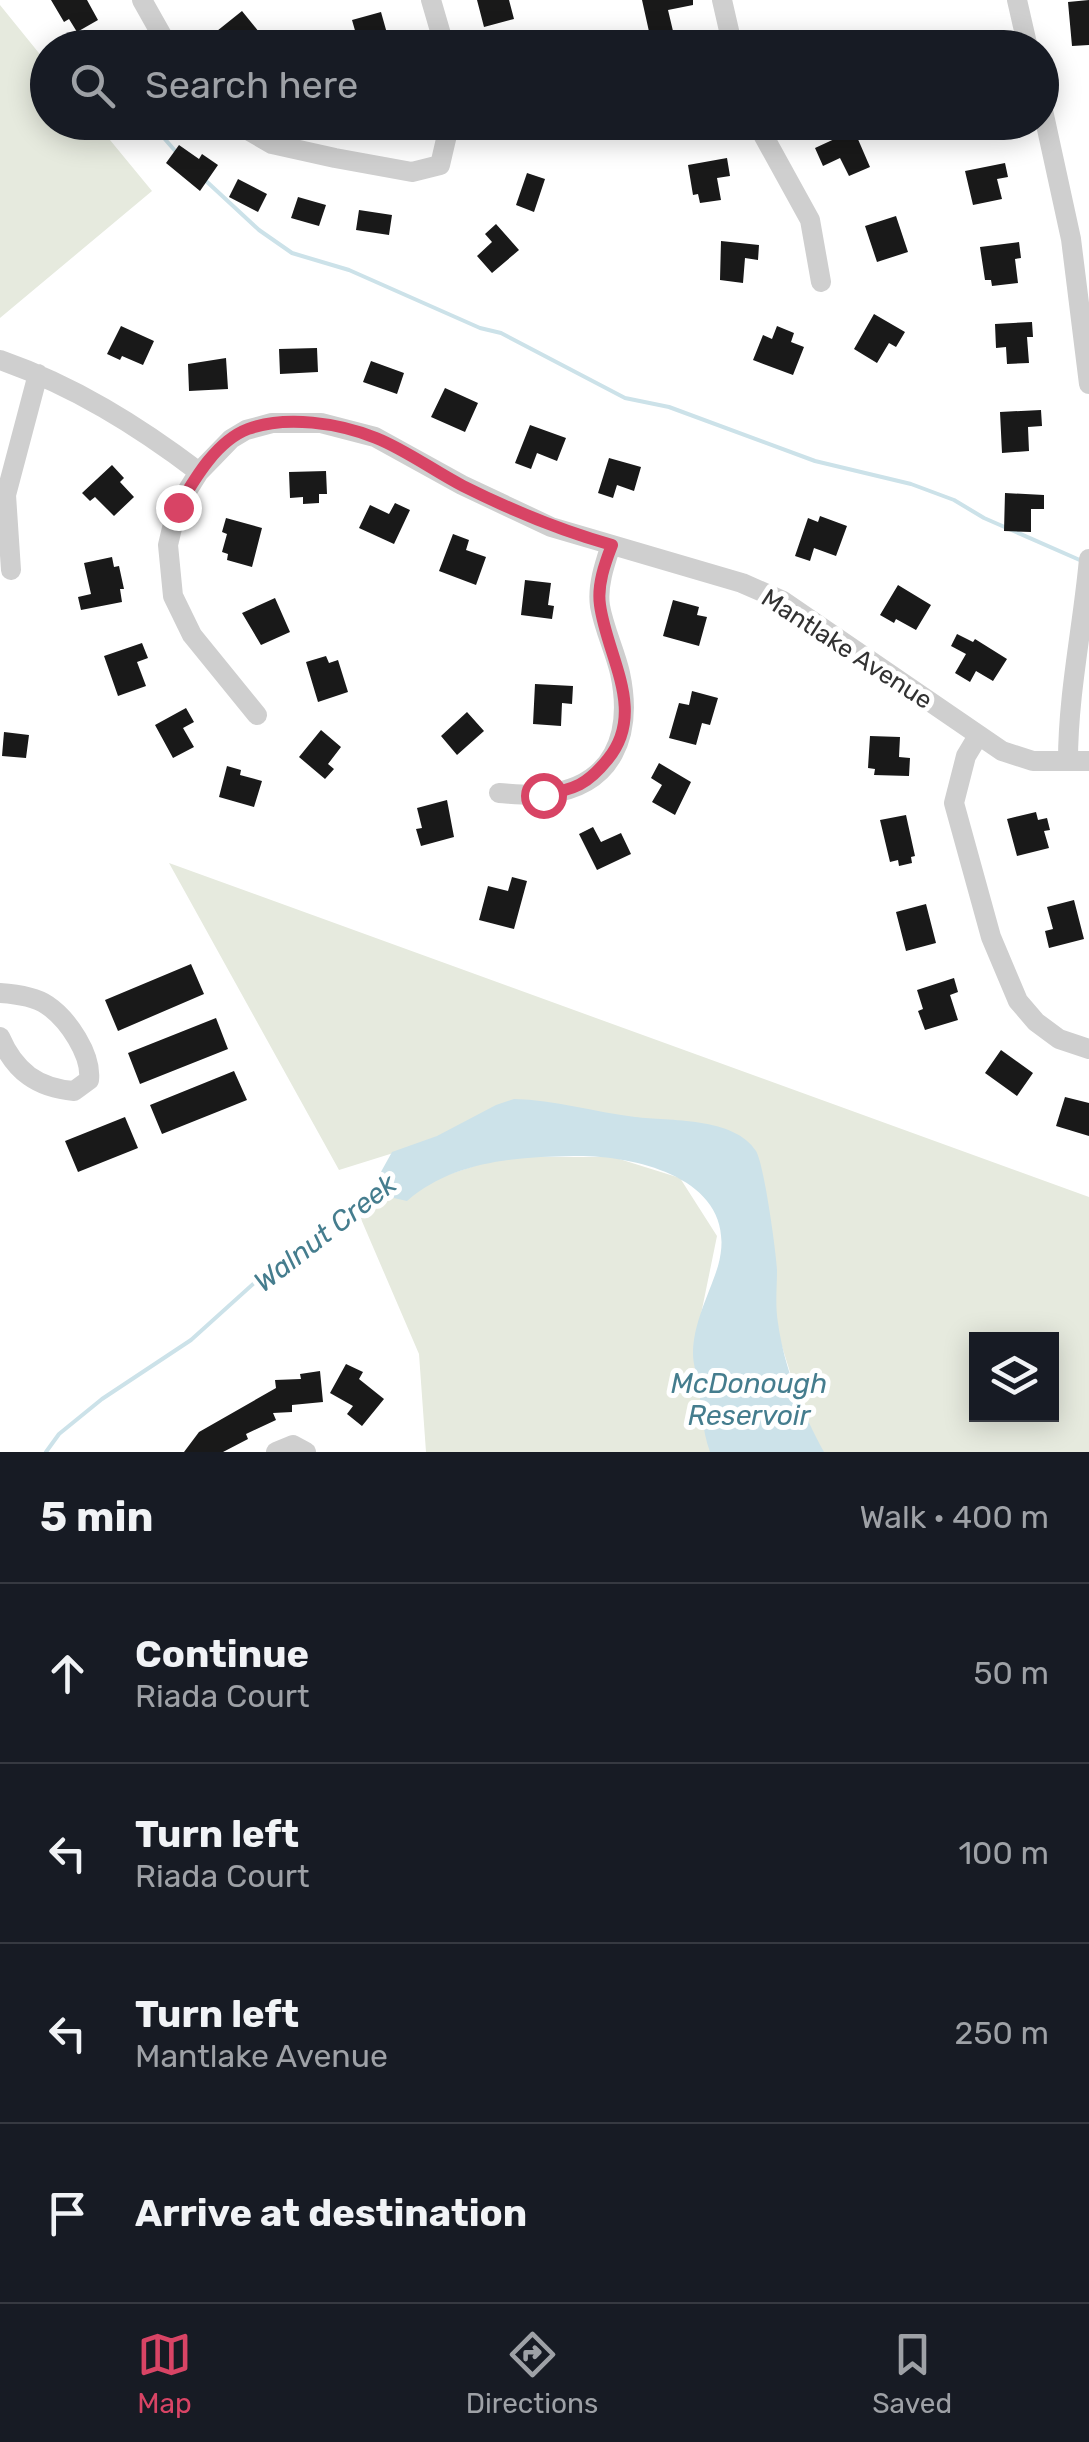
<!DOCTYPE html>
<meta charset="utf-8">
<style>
body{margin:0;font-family:Rubik,sans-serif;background:#242831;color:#f1f3f6}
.controls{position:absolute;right:30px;bottom:30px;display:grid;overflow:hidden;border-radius:0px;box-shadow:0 5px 25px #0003}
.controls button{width:90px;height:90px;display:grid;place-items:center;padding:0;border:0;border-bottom:2px solid #363941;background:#171b24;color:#f1f3f6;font:50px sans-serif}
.stop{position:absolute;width:30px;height:30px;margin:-22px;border:8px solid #d84465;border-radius:50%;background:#fff}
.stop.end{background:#d84465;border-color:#fff;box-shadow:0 2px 10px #0008}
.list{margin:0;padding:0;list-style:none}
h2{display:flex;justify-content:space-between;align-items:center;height:130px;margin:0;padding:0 40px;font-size:42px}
h2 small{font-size:32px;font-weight:400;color:#9ea1a6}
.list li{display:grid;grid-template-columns:65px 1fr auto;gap:30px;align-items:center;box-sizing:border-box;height:180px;padding:0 40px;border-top:2px solid #363941}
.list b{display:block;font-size:38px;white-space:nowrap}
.list p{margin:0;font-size:32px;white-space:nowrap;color:#9ea1a6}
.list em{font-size:32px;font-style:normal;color:#9ea1a6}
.icon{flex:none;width:55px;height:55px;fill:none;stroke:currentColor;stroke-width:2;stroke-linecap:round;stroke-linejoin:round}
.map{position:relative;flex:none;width:1089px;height:1452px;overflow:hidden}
.search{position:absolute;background:#171b24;box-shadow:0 5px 25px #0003;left:30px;right:30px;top:30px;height:110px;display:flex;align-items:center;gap:25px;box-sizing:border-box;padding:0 35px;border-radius:55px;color:#9ea1a6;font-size:38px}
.sheet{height:850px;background:#171b24}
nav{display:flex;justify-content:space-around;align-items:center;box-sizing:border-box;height:140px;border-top:2px solid #363941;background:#171b24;font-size:28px;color:#9ea1a6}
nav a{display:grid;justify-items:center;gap:5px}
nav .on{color:#d84465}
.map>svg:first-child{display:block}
</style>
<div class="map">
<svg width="1089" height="1452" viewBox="0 0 1089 1452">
<rect width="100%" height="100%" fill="#fff"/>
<path fill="#e6eade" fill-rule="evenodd" d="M0 5 47 63 48 122 96 123 152 191 0 318Z
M169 863 1089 1197V1452H815L774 1321 756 1203 515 1115 339 1170ZM976 1340H1052V1414H976Z
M502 1157H613L680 1178 717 1236 699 1324 730 1452H426L419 1354 355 1205Z"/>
<path fill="#cce2e9" d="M514 1099C555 1100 594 1112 635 1117 668 1121 735 1117 756 1151 764 1164 776 1251 777 1270 777 1288 775 1305 778 1323 784 1367 803 1414 824 1452H710C702 1430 702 1408 698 1384 697 1375 693 1364 693 1354 693 1323 709 1295 718 1266 742 1180 638 1155 574 1156 515 1157 453 1161 407 1201L381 1195 377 1179 392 1152 437 1136 496 1105Z"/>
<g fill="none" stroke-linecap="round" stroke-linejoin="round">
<path stroke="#cce2e9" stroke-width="4" d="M78 29 92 48
M150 122 177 153
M205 180 259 230 292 253 349 270 480 328 501 333 625 398 669 407 815 461 911 484 954 500 984 518 1082 561
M46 1452 59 1434 102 1399 191 1340 263 1275 381 1185"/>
</g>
<path fill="#191919" d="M51 0H87L98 20 77 32 69 19 64 22Z
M477 0H509L514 19 484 27Z
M642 0H693V5L668 10 673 31 650 36Z
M1089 0V45L1072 46 1068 2Z
M242 11 268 43 263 48H231L217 31Z
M381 12 390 44 360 48 352 20Z
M854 130 870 167 849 176 840 158 823 166 815 148Z
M179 145 199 159 202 154 218 165 200 191 166 163Z
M727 158 730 176 717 178 721 200 700 203 698 194 693 195 688 165Z
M1005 163 1008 177 997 179 1002 199 973 205 965 171Z
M527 173 545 179 534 212 516 205Z
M238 179 267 194 258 212 229 197Z
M298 197 326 205 319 226 291 218Z
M359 210 392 215 389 235 356 230Z
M896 216 908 252 877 262 865 226Z
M496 224 519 250 492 273 477 256 492 242 485 234Z
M721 241 759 245 758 260 745 258 743 283 720 280Z
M1019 242 1021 258 1015 259 1018 283 992 286 991 280H985L980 247Z
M874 314 905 332 896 347 889 343 877 363 854 349Z
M1032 322 1033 337H1027L1029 363 1007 364 1006 347 996 348 995 324Z
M121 326 154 341 143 365 122 356 120 360 107 354Z
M777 326 794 333 791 342 804 347 793 375 753 360 763 335 772 339Z
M317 348 318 372 280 374 279 349Z
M226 358 228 389 189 391 188 364Z
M371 361 404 373 397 394 363 382Z
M445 388 478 403 465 432 431 417Z
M1041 410 1042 426 1028 427 1029 451 1002 453 1000 412Z
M530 425 566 438 557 461 537 453 531 469 515 463Z
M609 458 641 467 634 491 617 485 613 498 598 493Z
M112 465 124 478 120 482 134 497 114 516 95 497 90 501 82 493Z
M326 471 327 494H319V503L303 504V497L290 498 289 472Z
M1005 493 1044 495V509H1031V532L1004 531Z
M395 503 410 510 394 544 359 528 370 505 389 514Z
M820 516 847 526 836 556 814 548 810 561 795 556 808 518 818 522Z
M226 518 262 528 252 567 227 560 228 554 222 552 227 534 222 532Z
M453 534 469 540 466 550 486 557 476 585 439 571Z
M112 557 114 567 119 566 124 589H120L122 602 81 610 78 597 91 594 84 563Z
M525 580 551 583 548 605 554 606 552 619 521 615Z
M898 585 931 605 916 630 896 619 894 623 880 615Z
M275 598 290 632 261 645 242 613Z
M673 600 699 607 697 615 707 617 699 646 663 636Z
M957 634 973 642 975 639 1007 659 993 681 976 671 970 682 955 673 966 654 951 646Z
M142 643 148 658 137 662 146 686 118 696 104 656Z
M326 656 329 663 338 660 348 692 318 702 306 662Z
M535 684 573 686 572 704 562 703 561 726 533 724Z
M692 691 718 698 710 725 702 723 696 745 669 738 679 703 689 705Z
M186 708 194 722 183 728 194 747 173 758 155 725Z
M467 712 484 731 457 755 441 736Z
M321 730 341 747 328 764 334 769 325 779 299 757Z
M4 732 29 735 26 758 2 756Z
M870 736 900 737 899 757 910 758 909 776 874 775 875 769 868 768Z
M659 763 691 782 675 815 652 802 662 785 651 778Z
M227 766 241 770 240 775 262 781 254 807 219 797Z
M447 800 454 837 421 846 416 829 422 828 417 808Z
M1036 812 1038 820 1047 818 1050 830 1044 831 1049 848 1017 856 1007 819Z
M906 815 915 856 911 857 912 863 899 866 898 860 890 862 880 820Z
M593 827 601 842 621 833 631 854 597 870 579 834Z
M512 877 527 881 514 929 479 920 488 886 508 891Z
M1074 900 1084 939 1049 948 1045 931 1053 929 1047 907Z
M926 904 936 943 906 951 896 912Z
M191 964 204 994 118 1031 105 1000Z
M954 978 958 992 950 995 958 1020 925 1030 918 1011 923 1009 917 990Z
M216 1018 228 1049 140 1084 128 1053Z
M1001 1050 1033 1073 1017 1096 985 1073Z
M234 1071 247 1100 162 1134 150 1105Z
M1065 1097 1089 1103V1136L1056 1126Z
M125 1117 138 1148 78 1172 65 1141Z
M346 1364 363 1372 359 1379 384 1399 362 1426 347 1414 353 1406 330 1393Z
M320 1371 323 1402 292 1405V1412L273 1413 276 1420 246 1434 248 1439 223 1452H184L199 1432 276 1388 275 1380 301 1379 300 1374Z"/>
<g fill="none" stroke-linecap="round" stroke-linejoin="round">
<path stroke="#cfcfcf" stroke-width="20" d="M142 0 169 48
M431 0 445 48
M722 0 733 48
M1017 0 1028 48
M1042 106 1071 239 1089 384
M234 122 272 144 335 158 412 172 440 165 450 122
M756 122 810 220 821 282
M0 360C74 386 137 425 199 472
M11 570 6 495 38 374
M257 715 192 635 173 596 168 545 177 507 199 472 231 439 246 430 272 423H321L375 437 462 485 551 527 742 583 783 601 1002 751 1033 761H1089
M978 736 966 756 954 803 991 937 1018 1001 1036 1022 1059 1039 1089 1049
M1068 761C1068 693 1083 626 1089 559
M499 793C515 794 531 796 546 794 614 786 633 734 620 673 615 651 604 629 600 606 597 586 605 563 611 545
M0 993C15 994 34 996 47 1005 68 1019 92 1055 89 1080L74 1091C38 1088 15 1072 0 1037
M276 1452 293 1445 306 1452"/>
</g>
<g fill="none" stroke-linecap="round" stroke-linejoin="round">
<path stroke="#d84465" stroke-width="12" d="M178 507C194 480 216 441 248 429 286 415 339 423 376 438 406 450 434 471 463 486 511 510 559 530 612 545 605 563 597 585 600 605 607 657 647 711 608 759 587 785 575 789 543 795"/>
</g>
<g text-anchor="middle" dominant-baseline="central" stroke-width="10" stroke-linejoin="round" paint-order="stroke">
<g font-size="25" fill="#323232" stroke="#fff">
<text transform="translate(847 649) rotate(33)">Mantlake Avenue</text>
</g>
<g font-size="28" font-style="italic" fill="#457d8e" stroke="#fff">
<text transform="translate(325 1233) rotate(-38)">Walnut Creek</text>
<text x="749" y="1383">McDonough<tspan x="749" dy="32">Reservoir</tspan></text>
</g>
</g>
</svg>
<div class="controls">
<button><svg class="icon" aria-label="layers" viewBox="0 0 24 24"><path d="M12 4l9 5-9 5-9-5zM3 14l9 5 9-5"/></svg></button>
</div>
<div class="stop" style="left:543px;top:795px"></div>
<div class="stop end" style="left:178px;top:507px"></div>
<div class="search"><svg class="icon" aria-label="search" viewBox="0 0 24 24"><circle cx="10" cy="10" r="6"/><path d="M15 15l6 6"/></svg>Search here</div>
</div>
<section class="sheet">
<h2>5 min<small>Walk · 400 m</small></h2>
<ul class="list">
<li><svg class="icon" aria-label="ahead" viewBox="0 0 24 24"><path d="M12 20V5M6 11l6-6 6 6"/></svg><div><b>Continue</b><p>Riada Court</p></div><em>50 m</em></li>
<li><svg class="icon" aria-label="left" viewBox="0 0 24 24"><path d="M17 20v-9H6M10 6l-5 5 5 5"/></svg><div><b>Turn left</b><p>Riada Court</p></div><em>100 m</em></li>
<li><svg class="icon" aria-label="left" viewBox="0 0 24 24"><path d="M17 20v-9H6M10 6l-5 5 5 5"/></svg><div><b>Turn left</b><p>Mantlake Avenue</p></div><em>250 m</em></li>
<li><svg class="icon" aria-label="arrive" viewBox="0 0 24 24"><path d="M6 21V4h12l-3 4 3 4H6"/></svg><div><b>Arrive at destination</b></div></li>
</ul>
</section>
<nav>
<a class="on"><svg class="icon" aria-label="map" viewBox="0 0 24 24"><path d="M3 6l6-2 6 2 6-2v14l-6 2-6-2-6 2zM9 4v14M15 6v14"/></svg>Map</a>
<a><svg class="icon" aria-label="directions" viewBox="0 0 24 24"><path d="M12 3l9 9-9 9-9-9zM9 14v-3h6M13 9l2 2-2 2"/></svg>Directions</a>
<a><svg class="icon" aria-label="saved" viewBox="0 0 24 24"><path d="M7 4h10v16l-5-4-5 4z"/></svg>Saved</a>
</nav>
